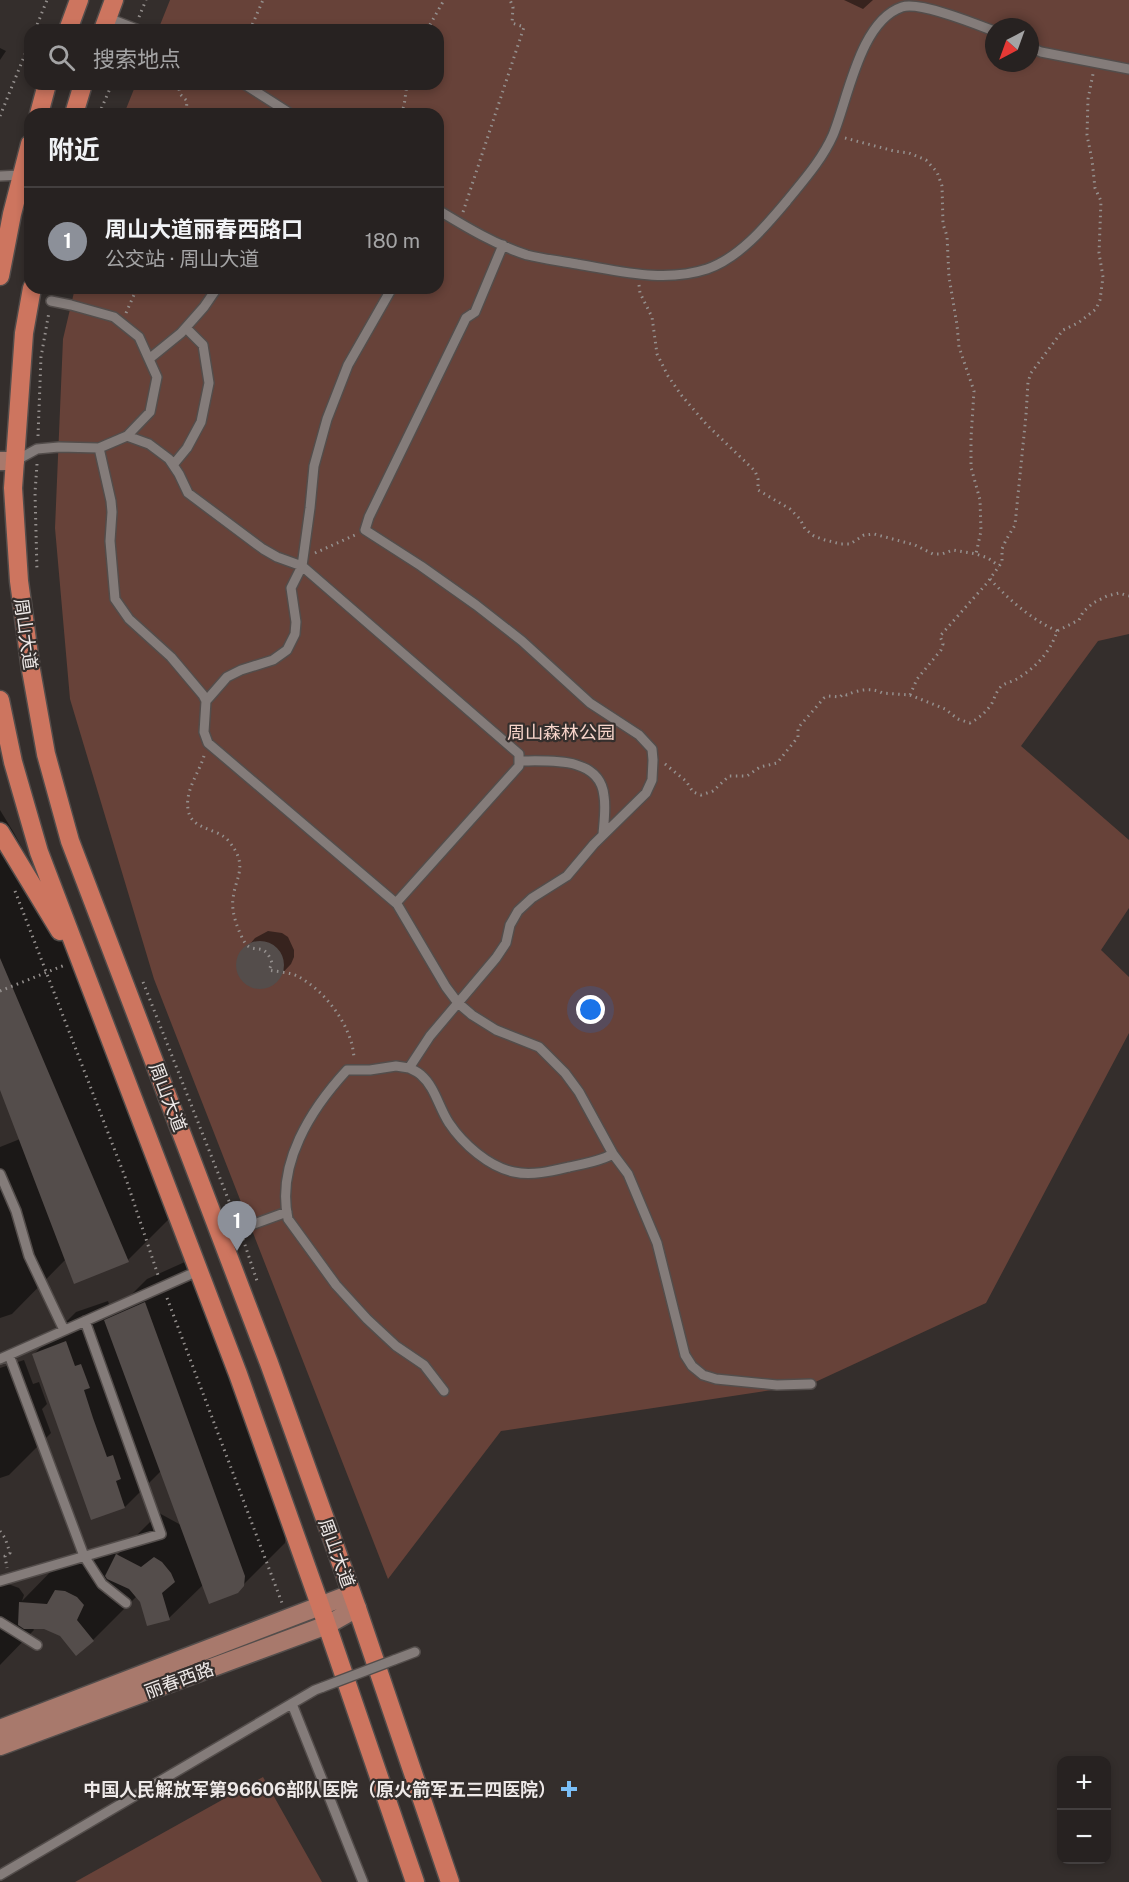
<!DOCTYPE html>
<html lang="zh">
<meta charset="utf-8">
<style>
body{margin:0;font-family:"Public Sans","Noto Sans SC",sans-serif;background:#332f2e;color:#f1f3f6}
.controls{position:absolute;right:18px;bottom:18px;display:grid;overflow:hidden;border-radius:12px;box-shadow:0 3px 9px #0003}
.controls button{width:54px;height:54px;display:grid;place-items:center;padding:0;border:0;border-bottom:2px solid #433f3f;background:#272221;color:#f1f3f6;font:30px sans-serif}
.compass{position:absolute;left:985px;top:18px;width:54px;height:54px;border-radius:50%;background:#272221;box-shadow:0 3px 9px #0003;rotate:221deg}
.you{position:absolute;left:591px;top:1010px;width:21px;height:21px;margin:-15px;border:4px solid #fff;border-radius:50%;background:#1a73e8;box-shadow:0 0 0 9px #1a73e833}
.badge{display:grid;place-items:center;width:39px;height:39px;border-radius:50%;background:#8c9099;color:#fff;font-size:20px;font-weight:700}
.pin{position:absolute;translate:-50% -50px;filter:drop-shadow(0 2px 3px #0008)}
.pin::after{content:'';position:absolute;top:32px;width:21px;height:18px;background:inherit;clip-path:polygon(0 0,100% 0,50% 100%)}
.list{margin:0;padding:0;list-style:none}
h2{display:flex;justify-content:space-between;align-items:center;height:78px;margin:0;padding:0 24px;font-size:26px}
h2 small{font-size:20px;font-weight:400;color:#a4a4a5}
.list li{display:grid;grid-template-columns:39px 1fr auto;gap:18px;align-items:center;box-sizing:border-box;height:108px;padding:0 24px;border-top:2px solid #433f3f}
.list b{display:block;font-size:22px;white-space:nowrap}
.list p{margin:0;font-size:20px;white-space:nowrap;color:#a4a4a5}
.list em{font-size:20px;font-style:normal;color:#a4a4a5}
.icon{flex:none;width:33px;height:33px;fill:none;stroke:currentColor;stroke-width:2;stroke-linecap:round;stroke-linejoin:round}
.map{position:relative;flex:none;width:1129px;height:1882px;overflow:hidden}
.search{position:absolute;background:#272221;box-shadow:0 3px 9px #0003;left:24px;top:24px;width:420px;height:66px;display:flex;align-items:center;gap:15px;box-sizing:border-box;padding:0 21px;border-radius:18px;color:#a4a4a5;font-size:22px}
.panel{position:absolute;background:#272221;box-shadow:0 3px 9px #0003;left:24px;top:108px;width:420px;height:186px;border-radius:18px}
.map>svg:first-child{display:block}
</style>
<div class="map">
<svg width="1129" height="1882" viewBox="0 0 1129 1882">
<rect width="100%" height="100%" fill="#342e2c"/>
<path fill="#674239" fill-rule="evenodd" d="M170 0H1129V634L1098 641 1021 746 1129 840V908L1101 950 1129 977V1033L986 1303 811 1384 501 1431 388 1579 154 979 70 699 55 528 63 339 75 288H438V114H124L136 84H438V30H158ZM994 27H1030V63H994Z
M263 1777 322 1882H75Z"/>
<path fill="#0007" d="M844 0H873L863 9Z
M0 48 6 51 0 60Z
M0 810 14 833 59 917 180 1208 128 1260 66 1259 12 1314 0 1318V1147L20 1139 0 1086Z
M268 931 282 933 288 937 294 950V957L291 964 274 982 260 987 252 986 246 982 238 970 240 956 255 938Z
M187 1261 286 1533 285 1543 237 1591 203 1585 169 1618 141 1601 137 1596 93 1640 76 1654 61 1635 45 1627H32L34 1630 0 1665V1581L19 1588 24 1595 22 1601 62 1560 84 1562 107 1550 117 1555 159 1513 181 1525 161 1471 125 1507 34 1354 76 1312 108 1301 112 1314 147 1279Z
M24 1360 33 1384 39 1382 47 1404 42 1409 51 1433 9 1475 0 1478V1368Z"/>
<path fill="#544d4b" d="M236 965a24 24 0 1 1 48 0a24 24 0 1 1-48 0Z
M0 958 129 1262 74 1284 0 1090Z
M145 1302 245 1576 244 1586 238 1593 209 1604 104 1320Z
M66 1341 75 1366 81 1364 90 1388 84 1390 93 1418 107 1457 113 1455 121 1479 116 1481 125 1508 91 1520 32 1354Z
M116 1554 141 1567 154 1557 162 1562 171 1573 175 1582 162 1593 170 1620 147 1626 140 1602 129 1589 107 1579 105 1576Z
M55 1590 65 1591 77 1597 84 1605 77 1620 94 1641 76 1656 60 1636 44 1629H24L18 1625 19 1602 47 1604Z"/>
<g fill="none" stroke-linecap="round" stroke-linejoin="round">
<g stroke="#534d4b" stroke-width="12">
<path id="service" d="M108 18 139 30
M1030 47 1041 52 1129 69
M244 84 291 114
M0 176 21 175
M438 210C466 227 496 245 527 255 543 259 561 261 577 264 620 271 664 283 707 269 739 258 765 227 786 202 803 181 822 160 833 135 848 99 860 21 902 7 919 1 976 24 994 31
M51 301 71 305 114 317 139 337 157 377 150 412 127 436
M149 359 181 333 204 307 217 288
M99 448 111 501 112 512 110 541 115 599 129 619 171 657 203 695 206 701 204 732 208 743 397 904 446 987 458 1003 472 1015 496 1030 539 1047 565 1073 579 1092 613 1154 628 1174 657 1243 685 1355 692 1366 703 1375 716 1379 777 1385 811 1384
M15 461 37 449 59 447 99 448 127 436 149 444 169 459 179 474 188 493 263 549 277 557 302 566 310 508 314 466 327 419 348 365 392 288
M173 465 187 448 201 422 209 383 203 345 186 328
M206 701 227 677 241 670 273 660 287 650 295 634 296 622 291 588 302 566 519 754V766L396 903
M519 761C549 761 600 756 604 796 606 808 604 822 603 834
M409 1068C413 1070 418 1072 421 1075 435 1087 439 1108 449 1123 463 1144 489 1167 514 1172 532 1176 552 1171 569 1167 584 1164 600 1161 613 1154
M0 1174 16 1211 29 1256 64 1330
M240 1229 287 1212
M9 1355 84 1556 102 1584 126 1603
M0 1359 198 1271
M444 1391 424 1365 396 1346 367 1319 336 1285 288 1219C276 1164 311 1109 347 1070H370L396 1066 409 1068 430 1036 496 958 506 943 510 925 518 911 532 898 567 876 594 844 646 793 652 780 653 760 652 749 639 735 590 703 522 641 476 605 421 566 365 530 369 517 466 318 475 312 503 245
M0 1581 161 1534 85 1321
M0 1622 37 1645
M394 1660 415 1652
M292 1704 363 1882
M0 1875 315 1690 323 1687"/>
</g>
<g stroke="#534d4b" stroke-width="21">
<path id="secondary" d="M0 461H15
M0 1729 351 1594
M0 1746 327 1625 357 1608"/>
</g>
<g stroke="#534d4b" stroke-width="21">
<path id="primary" d="M68 30 79 0
M103 30 114 0
M39 114 47 84
M74 114 83 84
M0 276 12 214 30 144
M32 288 24 333 13 488 19 581 31 670 46 754 70 841 269 1363 357 1608 450 1882
M0 700 13 762 39 852 238 1374 320 1605 415 1882
M0 832 60 931"/>
</g>
<path stroke="#95908e" stroke-width="3" stroke-dasharray="1.5 4.5" stroke-linecap="butt" d="M139 17 146 0
M35 30 47 0
M250 30 263 0
M427 30 444 0
M182 84 179 89 180 94 187 101 186 114
M99 114 112 84
M401 114 404 106 407 84
M0 116 30 42
M845 138 894 151 909 153 926 160 937 172 942 186 943 224 947 236 949 277 957 325 959 347 974 391 971 438V467L980 500 981 531 976 554
M463 212 524 27 512 23 513 7 510 0
M639 285 640 293 652 317 657 354 668 376 682 396 707 425 755 471 758 479V490L790 509 800 519 805 529 814 536 825 540 841 544H850L864 535 874 534 915 545 933 554H942L953 550 976 554 988 558 999 566
M126 313 137 288
M38 436 41 357 49 312
M37 464 35 493 37 571
M315 553 355 535
M990 579C1009 600 1031 619 1057 631
M910 695 945 709 958 719 970 723C979 718 985 713 991 705 995 698 996 690 1003 685 1008 682 1015 681 1020 677 1037 666 1051 651 1057 631L1079 620 1083 612 1093 603 1107 596 1119 593 1129 596
M204 756C199 773 185 790 188 809 190 827 210 828 223 836 227 838 232 845 235 850 246 869 235 879 233 899 231 912 238 931 245 943 254 955 264 940 272 963L269 970C278 972 289 972 297 976 325 990 353 1027 354 1059
M665 764 686 781 693 792 701 795 713 791 729 776H747L760 767 777 763 798 737V728L824 698 828 696 840 697 843 694 847 695C857 690 872 687 882 693L910 695 917 679 941 650 943 644 940 636 987 583 1002 562V549L1006 540 1015 525 1026 415 1028 382 1031 373 1063 330 1078 323 1096 309 1100 300 1103 277 1099 253 1101 201 1095 188 1092 160 1087 135 1088 99 1093 74
M15 891 127 1182 158 1275
M143 982 236 1219
M0 991 65 965
M243 1239 257 1281
M167 1298 282 1603
M0 1531 5 1538 10 1553 5 1556 7 1568"/>
<use href="#service" stroke="#847c7a" stroke-width="9"/>
<use href="#secondary" stroke="#a8796c" stroke-width="18"/>
<use href="#primary" stroke="#cd755f" stroke-width="18"/>
<g stroke="#534d4b" stroke-width="12" stroke-linecap="butt">
<path id="service-bridge" d="M323 1687 394 1660"/>
</g>
<use href="#service-bridge" stroke="#847c7a" stroke-width="9"/>
</g>
<path fill="#7abff8" stroke="#342e2c" stroke-width="2" d="M566 1780h6v6h6v6h-6v6h-6v-6h-6v-6h6z"/>
<g text-anchor="middle" dominant-baseline="central" stroke-width="4.5" stroke-linejoin="round" paint-order="stroke">
<g font-size="18" fill="#eee9e8" stroke="#342e2c">
<text transform="translate(26 634) rotate(82)">周山大道</text>
<text transform="translate(168 1097) rotate(69)">周山大道</text>
<text transform="translate(337 1553) rotate(70)">周山大道</text>
<text transform="translate(179 1680) rotate(-20)">丽春西路</text>
</g>
<g font-size="18" fill="#f7d4ca" stroke="#342e2c">
<text x="561" y="732">周山森林公园</text>
</g>
<g font-size="18" font-weight="bold" fill="#eee9e8" stroke="#342e2c" text-anchor="end">
<text x="556" y="1789">中国人民解放军第96606部队医院（原火箭军五三四医院）</text>
</g>
</g>
</svg>
<div class="controls">
<button>+</button>
<button>−</button>
</div>
<svg class="compass" viewBox="-18 -18 36 36"><path d="M0-13l5 13h-10z" fill="#e53935"/><path d="M0 13l5-13h-10z" fill="#a4a4a5"/></svg>
<div class="you"></div>
<div class="pin badge" style="left:237px;top:1251px">1</div>
<div class="search"><svg class="icon" aria-label="search" viewBox="0 0 24 24"><circle cx="10" cy="10" r="6"/><path d="M15 15l6 6"/></svg>搜索地点</div>
<section class="panel">
<h2>附近<small></small></h2>
<ul class="list">
<li><span class="badge">1</span><div><b>周山大道丽春西路口</b><p>公交站 · 周山大道</p></div><em>180 m</em></li>
</ul>
</section>
</div>
